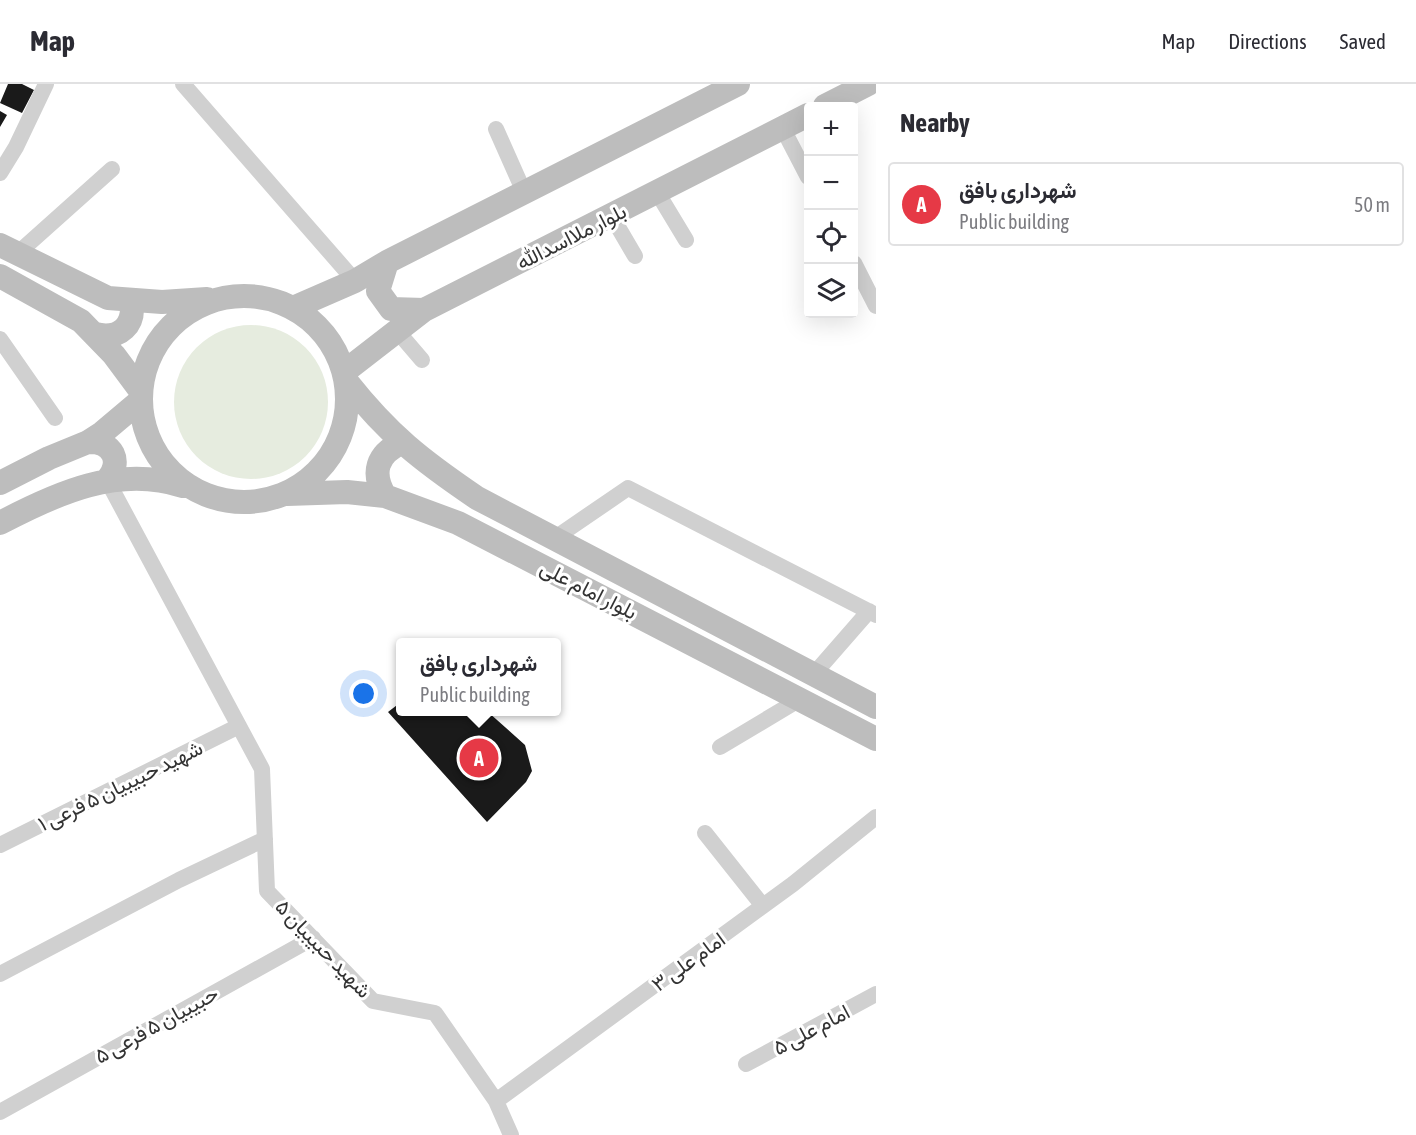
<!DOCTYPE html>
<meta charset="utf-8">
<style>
body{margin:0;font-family:"Asap Condensed",Vazirmatn,sans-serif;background:#f7f7f7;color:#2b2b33}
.controls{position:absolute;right:18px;top:18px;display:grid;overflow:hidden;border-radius:6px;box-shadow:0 6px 24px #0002}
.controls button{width:54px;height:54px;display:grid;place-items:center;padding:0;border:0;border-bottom:2px solid #e1e1e2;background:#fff;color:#2b2b33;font:30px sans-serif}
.you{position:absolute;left:364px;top:610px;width:21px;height:21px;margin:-15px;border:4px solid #fff;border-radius:50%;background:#1a73e8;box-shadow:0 0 0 9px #1a73e833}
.badge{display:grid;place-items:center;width:39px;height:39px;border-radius:50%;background:#e63946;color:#fff;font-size:20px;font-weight:700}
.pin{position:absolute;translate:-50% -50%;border:3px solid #fff;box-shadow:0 2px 6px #0006}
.popup{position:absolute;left:396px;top:554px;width:165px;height:78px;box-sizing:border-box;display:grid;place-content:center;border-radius:6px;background:#fff;filter:drop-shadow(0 2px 4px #0005);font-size:20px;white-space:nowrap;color:#7c7c81}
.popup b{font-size:22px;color:#2b2b33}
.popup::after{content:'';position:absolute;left:50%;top:100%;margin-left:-12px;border:12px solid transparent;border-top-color:#fff}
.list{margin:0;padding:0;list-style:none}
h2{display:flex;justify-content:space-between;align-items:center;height:78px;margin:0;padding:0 24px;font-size:26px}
h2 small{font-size:20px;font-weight:400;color:#7c7c81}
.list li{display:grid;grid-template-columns:39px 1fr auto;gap:18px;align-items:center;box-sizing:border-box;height:84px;margin:0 12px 12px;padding:0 12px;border:2px solid #e1e1e2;border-radius:6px}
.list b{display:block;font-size:22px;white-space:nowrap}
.list p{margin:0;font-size:20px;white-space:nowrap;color:#7c7c81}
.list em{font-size:20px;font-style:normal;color:#7c7c81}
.icon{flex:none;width:33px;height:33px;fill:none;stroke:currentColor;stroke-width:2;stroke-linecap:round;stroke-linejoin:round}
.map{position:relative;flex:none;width:876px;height:1051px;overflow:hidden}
header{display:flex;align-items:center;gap:36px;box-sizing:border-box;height:84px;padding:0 30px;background:#fff;border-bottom:2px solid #e1e1e2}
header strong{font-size:28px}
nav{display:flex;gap:33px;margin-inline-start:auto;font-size:21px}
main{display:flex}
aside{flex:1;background:#fff}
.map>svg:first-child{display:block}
</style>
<header>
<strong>Map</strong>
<nav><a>Map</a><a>Directions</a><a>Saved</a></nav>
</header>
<main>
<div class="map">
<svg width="876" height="1051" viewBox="0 0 876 1051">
<rect width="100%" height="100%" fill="#fff"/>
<path fill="#e6ecdf" d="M174 318a77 77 0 1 1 154 0a77 77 0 1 1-154 0Z"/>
<path fill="#1a1a1a" d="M8 0H22L34 6 22 29 0 19Z
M0 27 7 31 0 43Z
M401 618V628H488L525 661 532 687 526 698 487 738 388 628Z"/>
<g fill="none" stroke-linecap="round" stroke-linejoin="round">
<path stroke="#d0d0d0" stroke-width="16" d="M183 0 355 197
M496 45 524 108
M783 45 808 93
M0 89 16 63 46 0
M657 108 686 156
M611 131 635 172
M17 170 112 85
M854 179 876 222
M398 248 422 276
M0 255 55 334
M107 396 262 685 267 807 373 917 435 929 496 1017 511 1051
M555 454 628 404 876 531
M814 590 869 527
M720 663 802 614
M705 749 763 822
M0 761 239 642
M0 890 179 796 265 755
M746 980 876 910
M496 1017 793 800 876 733
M0 1028 313 854"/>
<path stroke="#bdbdbd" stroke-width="24" d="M825 22 868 0
M0 161 108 214 162 218 207 215
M387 178 378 207 391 225 424 226
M0 192 81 237 114 271 140 306
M141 315a103 103 0 1 1 206 0a103 103 0 1 1-206 0Z
M293 224 355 197 387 178 738 0
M95 250C120 256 136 241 131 216
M344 288 424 226 808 31
M347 298C389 351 421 376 477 414L876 623
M88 358C113 357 123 378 107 396
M0 399 49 374 88 358 102 349 140 317
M287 410 347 408 385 412 458 439 876 655
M385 412C371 389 377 370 401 359
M0 439C57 409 118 381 183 402"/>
</g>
<g text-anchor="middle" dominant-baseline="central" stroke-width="6" stroke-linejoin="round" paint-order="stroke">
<g font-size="21" fill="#333" stroke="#fff">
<text transform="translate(571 152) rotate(-27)">بلوار ملااسدالله</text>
<text transform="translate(589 505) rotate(27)">بلوار امام علی</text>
<text transform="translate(120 701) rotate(-26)">شهید حبیبیان ۵ فرعی ۱</text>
<text transform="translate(324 864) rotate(46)">شهید حبیبیان ۵</text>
<text transform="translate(688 877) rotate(-36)">امام علی ۳</text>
<text transform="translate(156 940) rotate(-29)">حبیبیان ۵ فرعی ۵</text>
<text transform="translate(811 945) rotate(-28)">امام علی ۵</text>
</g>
</g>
</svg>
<div class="controls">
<button>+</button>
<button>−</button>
<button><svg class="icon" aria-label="locate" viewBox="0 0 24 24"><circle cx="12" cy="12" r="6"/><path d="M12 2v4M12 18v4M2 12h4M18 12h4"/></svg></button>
<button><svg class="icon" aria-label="layers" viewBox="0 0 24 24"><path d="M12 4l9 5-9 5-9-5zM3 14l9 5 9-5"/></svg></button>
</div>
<div class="you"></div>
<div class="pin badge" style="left:479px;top:674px">A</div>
<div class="popup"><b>شهرداری بافق</b>Public building</div>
</div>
<aside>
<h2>Nearby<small></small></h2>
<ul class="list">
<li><span class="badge">A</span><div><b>شهرداری بافق</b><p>Public building</p></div><em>50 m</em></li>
</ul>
</aside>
</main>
